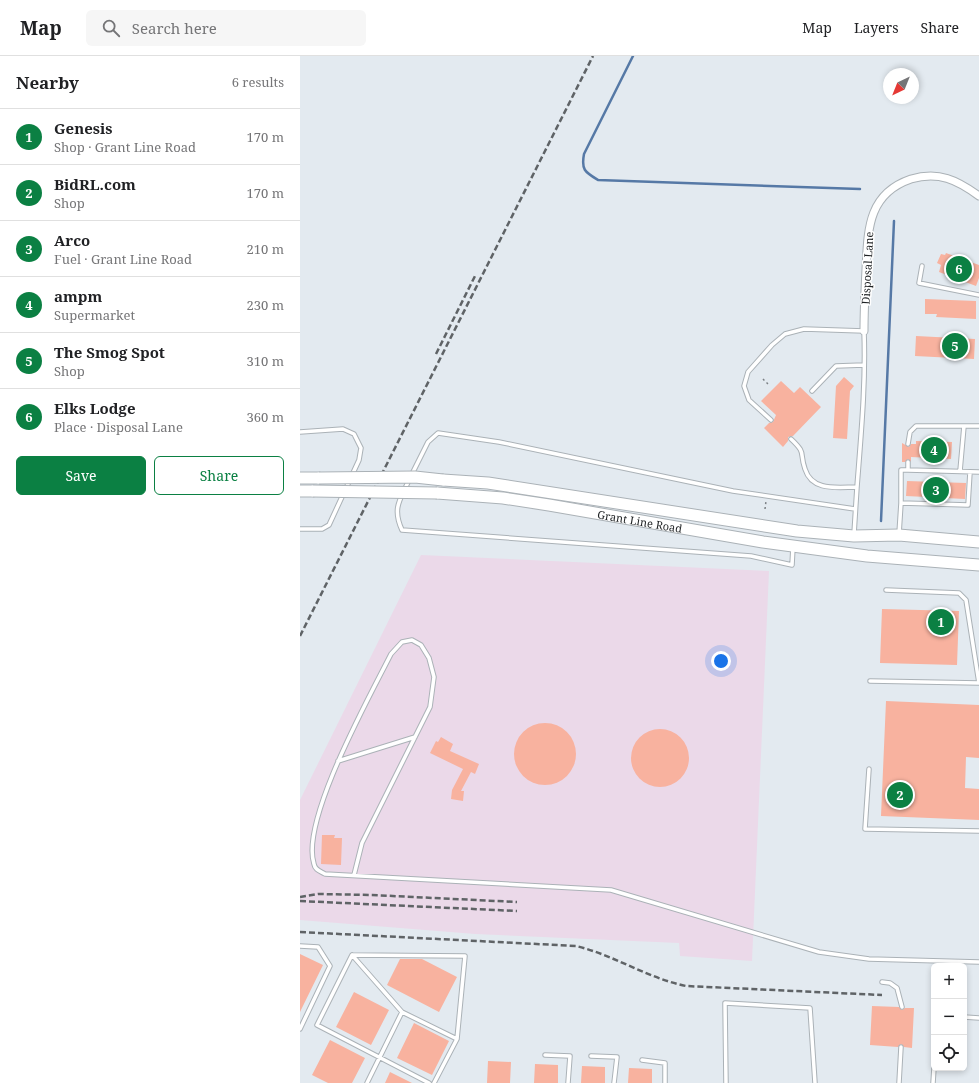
<!DOCTYPE html>
<meta charset="utf-8">
<style>
body{margin:0;font-family:"Noto Serif",serif;background:#f6f6f6;color:#202124}
.controls{position:absolute;right:12px;bottom:12px;display:grid;overflow:hidden;border-radius:6px;box-shadow:0 2px 6px #0003}
.controls button{width:36px;height:36px;display:grid;place-items:center;padding:0;border:0;border-bottom:1px solid #e0e0e0;background:#fff;color:#202124;font:20px sans-serif}
.compass{position:absolute;left:583px;top:12px;width:36px;height:36px;border-radius:50%;background:#fff;box-shadow:0 2px 6px #0003;rotate:223deg}
.you{position:absolute;left:421px;top:605px;width:14px;height:14px;margin:-10px;border:3px solid #fff;border-radius:50%;background:#1a73e8;box-shadow:0 0 0 6px #1a73e833}
.badge{display:grid;place-items:center;width:26px;height:26px;border-radius:50%;background:#0b8043;color:#fff;font-size:13px;font-weight:700}
.pin{position:absolute;translate:-50% -50%;border:2px solid #fff;box-shadow:0 1px 4px #0006}
.list{margin:0;padding:0;list-style:none}
h2{display:flex;justify-content:space-between;align-items:center;height:52px;margin:0;padding:0 16px;font-size:17px}
h2 small{font-size:13px;font-weight:400;color:#757577}
.list li{display:grid;grid-template-columns:26px 1fr auto;gap:12px;align-items:center;box-sizing:border-box;height:56px;padding:0 16px;border-top:1px solid #e0e0e0}
.list b{display:block;font-size:15px;white-space:nowrap}
.list p{margin:0;font-size:13px;white-space:nowrap;color:#757577}
.list em{font-size:13px;font-style:normal;color:#757577}
.actions{display:flex;gap:8px;padding:12px 16px}
.actions a{flex:1;padding:9px 0;border:1px solid #0b8043;border-radius:6px;text-align:center;font-size:14px;color:#0b8043}
.actions .main{background:#0b8043;color:#fff}
.icon{flex:none;width:22px;height:22px;fill:none;stroke:currentColor;stroke-width:2;stroke-linecap:round;stroke-linejoin:round}
.map{position:relative;flex:none;width:679px;height:1027px;overflow:hidden}
header{display:flex;align-items:center;gap:24px;box-sizing:border-box;height:56px;padding:0 20px;background:#fff;border-bottom:1px solid #e0e0e0}
header strong{font-size:19px}
nav{display:flex;gap:22px;margin-inline-start:auto;font-size:14px}
.search{width:280px;height:36px;background:#f6f6f6;display:flex;align-items:center;gap:10px;box-sizing:border-box;padding:0 14px;border-radius:6px;color:#757577;font-size:15px}
main{display:flex}
aside{flex:1;background:#fff}
.map>svg:first-child{display:block}
</style>
<header>
<strong>Map</strong>
<div class="search"><svg class="icon" aria-label="search" viewBox="0 0 24 24"><circle cx="10" cy="10" r="6"/><path d="M15 15l6 6"/></svg>Search here</div>
<nav><a>Map</a><a>Layers</a><a>Share</a></nav>
</header>
<main>
<aside>
<h2>Nearby<small>6 results</small></h2>
<ul class="list">
<li><span class="badge">1</span><div><b>Genesis</b><p>Shop · Grant Line Road</p></div><em>170 m</em></li>
<li><span class="badge">2</span><div><b>BidRL.com</b><p>Shop</p></div><em>170 m</em></li>
<li><span class="badge">3</span><div><b>Arco</b><p>Fuel · Grant Line Road</p></div><em>210 m</em></li>
<li><span class="badge">4</span><div><b>ampm</b><p>Supermarket</p></div><em>230 m</em></li>
<li><span class="badge">5</span><div><b>The Smog Spot</b><p>Shop</p></div><em>310 m</em></li>
<li><span class="badge">6</span><div><b>Elks Lodge</b><p>Place · Disposal Lane</p></div><em>360 m</em></li>
</ul>
<div class="actions"><a class="main">Save</a><a>Share</a></div>
</aside>
<div class="map">
<svg width="679" height="1027" viewBox="0 0 679 1027">
<rect width="100%" height="100%" fill="#e3eaf0"/>
<path fill="#ebd9e9" d="M121 499 469 515 452 905 380 900 379 887 175 878 0 864V744Z"/>
<g fill="none" stroke-linecap="round" stroke-linejoin="round">
<path stroke="#5679a6" stroke-width="2.5" d="M333 0 284 98C281 114 285 116 298 124L560 133
M581 465 594 165"/>
</g>
<path fill="#f8b29f" d="M646 197 679 209V222L676 230 639 216 641 209 637 207 641 198 645 199Z
M625 243 676 245V263L636 261 637 258H625Z
M616 280 675 283 674 303 615 300Z
M544 321 554 330 550 335 547 383 533 382 536 330Z
M481 325 494 337 500 331 521 351 493 380 488 381V385L483 391 464 372 469 367 473 366 476 359 461 345Z
M616 385 652 386 651 403 611 401V406L608 403 605 406H602V387L609 391 611 388H616Z
M607 425 666 427 665 443 606 440Z
M582 553 659 555 657 609 580 607Z
M586 645 679 649V702L666 701 665 732 679 733V764L581 760Z
M214 698a31 31 0 1 1 62 0a31 31 0 1 1-62 0Z
M331 702a29 29 0 1 1 58 0a29 29 0 1 1-58 0Z
M141 681 153 688 150 695 179 708 175 718 171 716 161 735H164L163 745 151 743 152 734 163 713 130 697 136 685 138 686Z
M22 779H35L34 782H42L41 809 21 808Z
M0 898 23 909 0 956Z
M100 903H122L157 921 139 956 87 929Z
M54 936 89 954 71 989 36 971Z
M572 950 599 951 602 954 605 952H614L612 992 604 991 601 988 598 991 570 989Z
M114 967 149 985 132 1019 97 1002Z
M30 984 65 1002 52 1027H28L12 1019Z
M188 1005 211 1006 210 1027H187Z
M235 1008 258 1009V1027H234Z
M282 1010 305 1011V1027H281Z
M329 1012 352 1013V1027H328Z
M90 1016 112 1027H85Z"/>
<g fill="none" stroke-linecap="round" stroke-linejoin="round">
<g stroke="#abb2b7" stroke-width="5.5">
<path id="service" d="M622 210 619 227 679 239
M512 335 536 310 564 309
M471 364 449 344 444 330 448 316 472 289 485 278 504 273 564 275C566 327 561 379 557 431 538 431 512 436 505 413 499 396 507 398 491 383
M0 376 43 373 54 378 61 392 59 404 29 469 22 473H0
M608 388 610 376 616 370H679
M608 414V406
M660 415 664 370
M670 416 668 449 601 447V414H608L679 416
M112 418 128 386 138 377 199 386 433 435 555 453
M109 424C100 444 92 452 102 474L451 500 492 509 493 491
M554 478 557 431
M599 478 601 447
M586 534 659 537 666 544 679 627
M570 625 679 627
M38 705 115 681
M569 713 565 773 679 775
M54 819 62 787 130 651 134 621 129 602 121 589 112 584 102 586 91 598C70 640 0 765 14 808 15 814 20 815 25 818L311 834 519 896 569 903 679 906
M0 890 18 891 30 910 0 973
M52 899 102 956
M582 926 590 927 597 932 602 951
M664 961 679 962
M245 999 270 1000 268 1027
M291 1000 317 1001 314 1027
M342 1004 365 1007V1027
M67 1027 102 956 157 983 165 900 52 899 17 969 129 1027
M134 1027 157 983
M426 1027 425 947 510 952 515 1027
M599 1027 601 991
M633 1027 634 1012"/>
</g>
<g stroke="#abb2b7" stroke-width="9">
<path id="minor" d="M564 275C564 254 565 234 566 213 568 175 567 138 611 123 639 115 657 124 679 140"/>
</g>
<g stroke="#abb2b7" stroke-width="13">
<g id="primary">
<path d="M0 422H19"/>
<path d="M143 424 188 427 497 475 554 480 599 479 679 486"/>
<path d="M0 435H13"/>
<path id="s1" d="M137 437 203 442 249 449 463 486 567 500 679 509"/>
</g>
</g>
<path stroke="#7c8185" stroke-width="1.5" stroke-dasharray="2 3" stroke-linecap="butt" d="M463 323 469 329
M465 453 466 445"/>
<use href="#service" stroke="#fff" stroke-width="3.5"/>
<use href="#minor" stroke="#fff" stroke-width="7"/>
<use href="#primary" stroke="#fff" stroke-width="11"/>
<path stroke="#5f6366" stroke-width="2.5" stroke-dasharray="6 3" stroke-linecap="butt" d="M136 298 175 220
M0 580 293 0
M0 841 18 838 72 839 217 846
M0 845 217 855
M0 876 276 890C314 899 347 922 386 930L582 939"/>
<g stroke="#abb2b7" stroke-width="13" stroke-linecap="butt">
<path id="primary-bridge" d="M19 422 115 421 143 424
M13 435 137 437"/>
</g>
<use href="#primary-bridge" stroke="#fff" stroke-width="11"/>
</g>
<g text-anchor="middle" dominant-baseline="central" stroke-width="3" stroke-linejoin="round" paint-order="stroke">
<g font-size="11" fill="#1f2224" stroke="#fff">
<text transform="translate(567 212) rotate(-87)">Disposal Lane</text>
<text stroke="none"><textPath href="#s1" startOffset="205">Grant Line Road</textPath></text>
</g>
</g>
</svg>
<div class="controls">
<button>+</button>
<button>−</button>
<button><svg class="icon" aria-label="locate" viewBox="0 0 24 24"><circle cx="12" cy="12" r="6"/><path d="M12 2v4M12 18v4M2 12h4M18 12h4"/></svg></button>
</div>
<svg class="compass" viewBox="-18 -18 36 36"><path d="M0-13l5 13h-10z" fill="#e53935"/><path d="M0 13l5-13h-10z" fill="#757577"/></svg>
<div class="you"></div>
<div class="pin badge" style="left:641px;top:566px">1</div>
<div class="pin badge" style="left:600px;top:739px">2</div>
<div class="pin badge" style="left:636px;top:434px">3</div>
<div class="pin badge" style="left:634px;top:394px">4</div>
<div class="pin badge" style="left:655px;top:290px">5</div>
<div class="pin badge" style="left:659px;top:213px">6</div>
</div>
</main>
